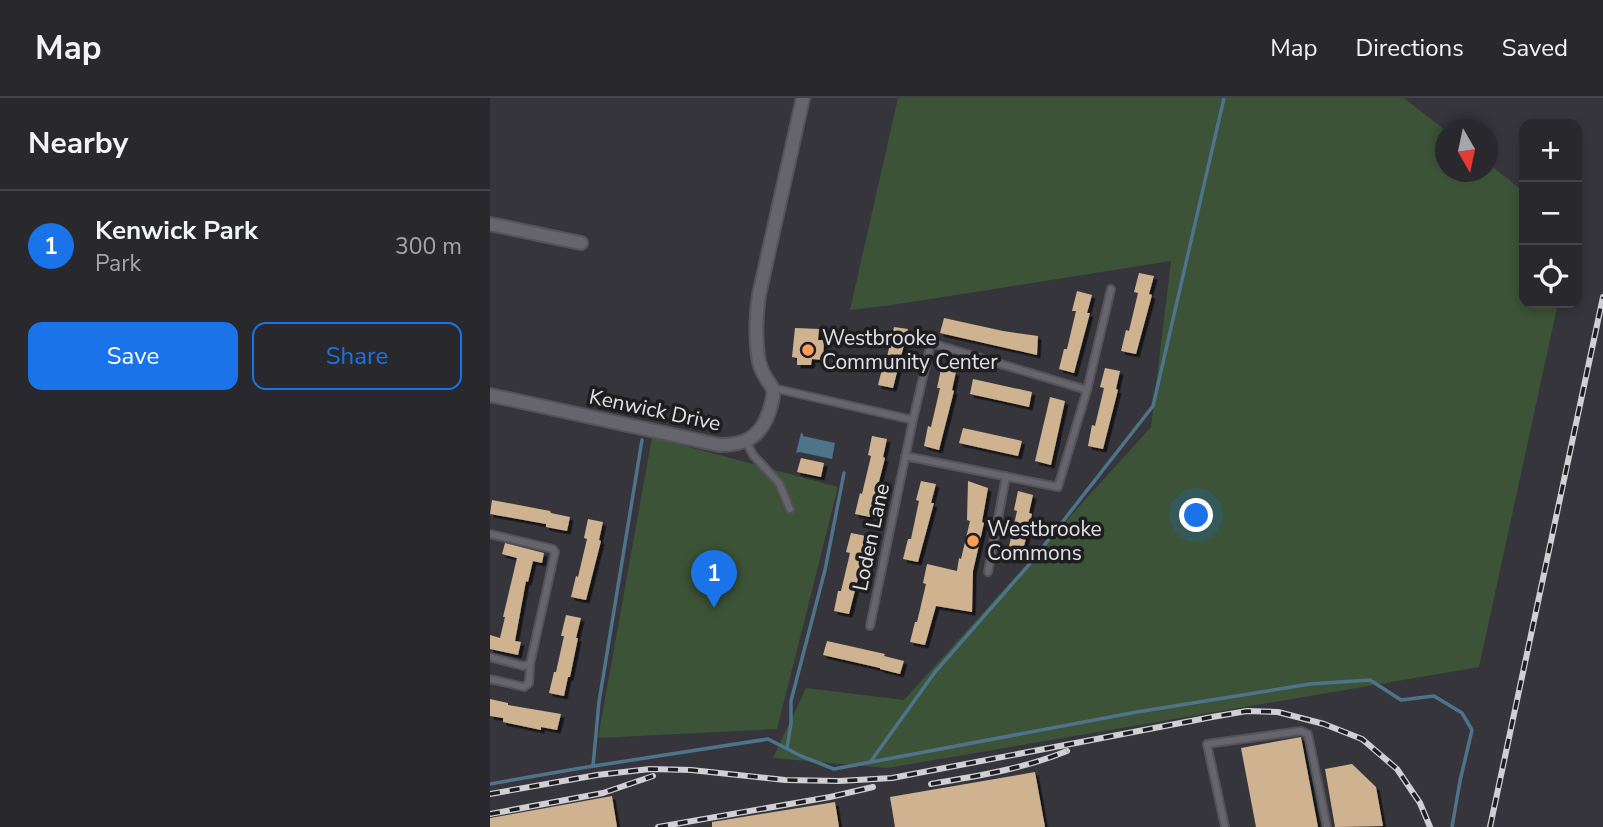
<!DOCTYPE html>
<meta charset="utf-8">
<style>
body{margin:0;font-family:"Nunito Sans",sans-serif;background:#313035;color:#f1f3f6}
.controls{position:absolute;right:21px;top:21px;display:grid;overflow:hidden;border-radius:14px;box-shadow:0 4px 10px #0003}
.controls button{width:63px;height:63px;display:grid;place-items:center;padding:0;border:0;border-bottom:2px solid #454449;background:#29282d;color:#f1f3f6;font:35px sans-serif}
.compass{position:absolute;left:945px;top:21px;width:63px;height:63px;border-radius:50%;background:#29282d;box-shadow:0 4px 10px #0003;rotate:171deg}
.you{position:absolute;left:707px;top:418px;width:24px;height:24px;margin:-18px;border:5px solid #fff;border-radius:50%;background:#1a73e8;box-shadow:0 0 0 10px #1a73e833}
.badge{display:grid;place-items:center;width:46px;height:46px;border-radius:50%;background:#1a73e8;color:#fff;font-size:23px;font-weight:700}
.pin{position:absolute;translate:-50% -58px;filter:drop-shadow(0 2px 4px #0008)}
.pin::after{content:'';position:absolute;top:37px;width:24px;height:21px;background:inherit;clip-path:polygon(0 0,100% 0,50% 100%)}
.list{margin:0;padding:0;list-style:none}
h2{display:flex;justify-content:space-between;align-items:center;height:91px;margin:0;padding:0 28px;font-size:30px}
h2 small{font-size:23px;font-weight:400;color:#a5a6aa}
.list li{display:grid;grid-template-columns:46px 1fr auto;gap:21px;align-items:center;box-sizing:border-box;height:112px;padding:0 28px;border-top:2px solid #454449}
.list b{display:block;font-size:26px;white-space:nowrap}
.list p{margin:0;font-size:23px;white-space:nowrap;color:#a5a6aa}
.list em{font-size:23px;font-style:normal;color:#a5a6aa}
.actions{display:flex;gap:14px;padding:21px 28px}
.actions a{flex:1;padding:16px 0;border:2px solid #1a73e8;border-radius:14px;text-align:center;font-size:24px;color:#1a73e8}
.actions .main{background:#1a73e8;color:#fff}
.icon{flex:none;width:38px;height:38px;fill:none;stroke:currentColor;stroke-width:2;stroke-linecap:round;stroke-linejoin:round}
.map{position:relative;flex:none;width:1113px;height:729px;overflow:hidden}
header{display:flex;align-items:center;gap:42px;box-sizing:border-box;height:98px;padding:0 35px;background:#29282d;border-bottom:2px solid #454449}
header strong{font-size:33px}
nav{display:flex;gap:38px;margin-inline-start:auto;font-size:24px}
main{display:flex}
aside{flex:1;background:#29282d}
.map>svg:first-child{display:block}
</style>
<header>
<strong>Map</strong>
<nav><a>Map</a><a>Directions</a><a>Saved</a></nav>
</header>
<main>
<aside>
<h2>Nearby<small></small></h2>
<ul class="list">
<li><span class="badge">1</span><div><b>Kenwick Park</b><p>Park</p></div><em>300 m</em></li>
</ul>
<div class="actions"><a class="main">Save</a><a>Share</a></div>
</aside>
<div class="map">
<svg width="1113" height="729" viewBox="0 0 1113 729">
<defs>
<filter id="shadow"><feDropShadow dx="3.5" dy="3.5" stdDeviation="0" flood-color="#0009"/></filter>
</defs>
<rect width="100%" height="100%" fill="#37353c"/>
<path fill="#3c5337" d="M408 0H914L955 32 956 74H998V65L1034 94V205H1068L989 569 397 670 283 660 316 590 414 602 661 329 681 163 402 207 360 212Z
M162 339 348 389 287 631 108 640Z"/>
<path fill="#4e748b" d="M311 335 313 336V338L345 345 342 361 309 354 306 355Z"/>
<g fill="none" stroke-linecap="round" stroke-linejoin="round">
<path stroke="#4e748b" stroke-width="3.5" d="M297 650 301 625V603L335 472 354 375
M381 663 445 574 538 468 663 308 734 0
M103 668 109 604 152 342
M0 686 91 670 278 641 311 658 344 671 647 614 820 586 880 582 911 602 944 598 972 615 982 632 970 683 962 729"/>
</g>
<path fill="#cfb391" filter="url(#shadow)" d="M649 175 664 178 659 196 662 197 646 256 631 253 636 232 639 233 648 195 644 194Z
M587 193 602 197 597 215H600L584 275 569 271 574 251H577L586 213H582Z
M454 220 513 233 548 238 547 257 450 235Z
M404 229 418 231 403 290 388 287 393 267H395Z
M305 230 329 231 328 242H334L333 262 322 261 321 267H307V260L302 259Z
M615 270 630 273 626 291 628 292 613 351 598 348 602 327 605 328 614 290 610 289Z
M451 271 466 274 462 292 464 293 449 352 434 348 438 328 441 329 450 290H447Z
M483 281 542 294 539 309 480 296Z
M560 299 575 303 561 367 545 363Z
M473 330 532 343 528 358 469 345Z
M382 338 397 341 393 359 395 360 380 419 365 416 370 395 372 396 381 358 378 357Z
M311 360 334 365 331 379 307 374Z
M431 383 446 386 441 405H444L428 464 413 461 418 441H421L429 403 426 402Z
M478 383 498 390 492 424 494 425 483 473 482 514 446 508 435 547 420 544 425 524H427L436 486 433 485 437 466 467 473 469 460 471 461 480 423 477 422Z
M528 393 543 397 539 415 542 416 532 456 518 453 527 413 524 412Z
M2 402 60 413 61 415 80 419 77 433 56 429V426L0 416Z
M98 421 113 424 109 442 111 443 96 502 81 499 86 478 88 479 97 441 94 440Z
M361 435 376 438 372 457H374L359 516 344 513 348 493H351L360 455 356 454Z
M15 445 54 455 52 465 43 463 38 484 36 483 25 543 31 544 28 557 0 551V537L10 540 15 519H13L27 460 12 456Z
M76 517 91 520 86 540H88L80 579H78L74 598 59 595 64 574H66L74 538H71Z
M337 543 395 556 394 558 414 563 410 576 390 571V570L333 557Z
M0 601 18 605V607L71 616 67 632 51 629V632L13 624V620L0 618Z
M811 639 828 729H766L751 650Z
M862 666 886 689 893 728 845 729 835 671Z
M545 674 555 729H405L400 699Z
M122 698 127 729H0V720Z
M345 704 349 729H222V724Z"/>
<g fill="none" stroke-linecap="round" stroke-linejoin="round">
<g stroke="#55535a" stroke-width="10">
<path id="service" d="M283 290 423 322 380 528
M597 292 621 191
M256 343 263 357 289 385 300 411
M415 358 568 389 597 292 441 245 423 322
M0 436 63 451 65 454 40 566 33 568 0 559
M498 474 516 378
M0 581 34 589 39 585 40 566
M735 729 717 646 811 633 818 636 837 729"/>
</g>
<g stroke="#55535a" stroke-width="16">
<path id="minor" d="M0 126 91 145
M0 297 229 347C255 347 270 340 279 314 281 308 284 299 283 292 282 287 277 283 275 278 271 272 269 265 268 258 265 237 266 218 269 197L313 0"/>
</g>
<use href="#service" stroke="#66646c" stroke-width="6"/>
<use href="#minor" stroke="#66646c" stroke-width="12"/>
<g stroke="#d0cfd4" stroke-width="6">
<path id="rail" d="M441 686C487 678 533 671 577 653
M0 696 107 677 160 671 201 672 295 682 349 683 402 680 722 619 757 613 788 614 834 626 872 641 907 671 930 705 940 729
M0 716 113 695 163 678
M168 729 340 699 383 689
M1000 729 1113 199"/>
</g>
<use href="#rail" stroke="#1e1d20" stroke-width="3.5" stroke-dasharray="10" stroke-linecap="butt"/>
</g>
<g fill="#fe9c57" stroke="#1e1d20" stroke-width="2.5">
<circle cx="318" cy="252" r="7"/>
<circle cx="483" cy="443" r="7"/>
</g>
<g text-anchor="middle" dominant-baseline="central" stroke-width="7" stroke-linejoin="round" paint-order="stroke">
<g font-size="21" fill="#e2e1e6" stroke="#1e1d20" text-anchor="start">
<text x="332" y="240">Westbrooke<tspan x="332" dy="24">Community Center</tspan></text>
<text x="497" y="431">Westbrooke<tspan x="497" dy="24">Commons</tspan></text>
</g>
<g font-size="21" fill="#e2e1e6" stroke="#1e1d20">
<text transform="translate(165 312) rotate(12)">Kenwick Drive</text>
<text transform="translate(381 439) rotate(-78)">Loden Lane</text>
</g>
</g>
</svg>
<div class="controls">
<button>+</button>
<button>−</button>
<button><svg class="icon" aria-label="locate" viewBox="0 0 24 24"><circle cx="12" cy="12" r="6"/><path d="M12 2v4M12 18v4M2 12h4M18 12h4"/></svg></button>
</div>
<svg class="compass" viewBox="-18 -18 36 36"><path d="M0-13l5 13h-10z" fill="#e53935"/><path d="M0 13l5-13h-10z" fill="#a5a6aa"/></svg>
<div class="you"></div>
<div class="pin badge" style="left:224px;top:510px">1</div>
</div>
</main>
